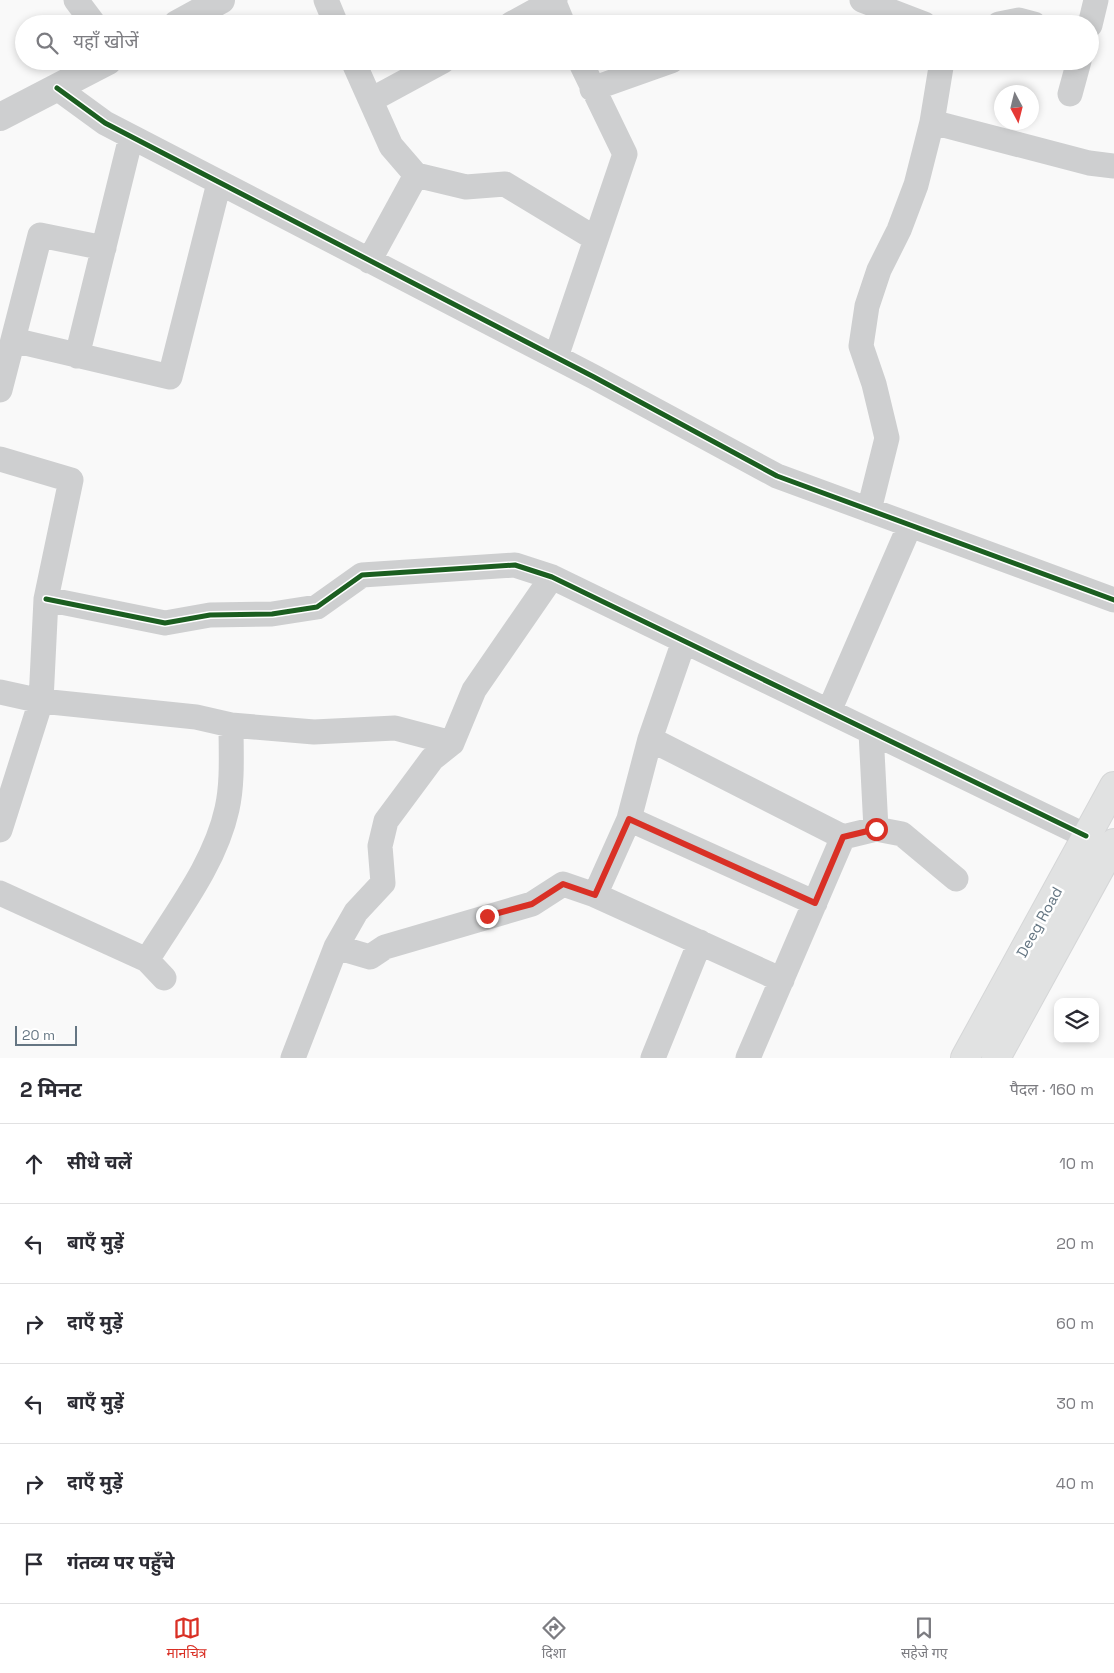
<!DOCTYPE html>
<html lang="hi">
<meta charset="utf-8">
<style>
body{margin:0;font-family:"Space Grotesk","Noto Sans Devanagari",sans-serif;background:#f2f2f3;color:#2b2b33}
.controls{position:absolute;right:15px;bottom:15px;display:grid;overflow:hidden;border-radius:10px;box-shadow:0 2px 8px #0003}
.controls button{width:45px;height:45px;display:grid;place-items:center;padding:0;border:0;border-bottom:1px solid #e1e1e2;background:#fff;color:#2b2b33;font:25px sans-serif}
.compass{position:absolute;left:994px;top:85px;width:45px;height:45px;border-radius:50%;background:#fff;box-shadow:0 2px 8px #0003;rotate:173deg}
.scale{position:absolute;left:15px;bottom:12px;width:62px;box-sizing:border-box;padding-left:5px;border:2px solid #657683;border-top:0;font-size:14px;line-height:18px;white-space:nowrap;color:#657683;-webkit-text-stroke:4px #fff;paint-order:stroke}
.stop{position:absolute;width:15px;height:15px;margin:-11px;border:4px solid #d93025;border-radius:50%;background:#fff}
.stop.end{background:#d93025;border-color:#fff;box-shadow:0 1px 5px #0008}
.list{margin:0;padding:0;list-style:none}
h2{display:flex;justify-content:space-between;align-items:center;height:65px;margin:0;padding:0 20px;font-size:21px}
h2 small{font-size:16px;font-weight:400;color:#7c7c81}
.list li{display:grid;grid-template-columns:32px 1fr auto;gap:15px;align-items:center;box-sizing:border-box;height:80px;padding:0 20px;border-top:1px solid #e1e1e2}
.list b{display:block;font-size:19px;white-space:nowrap}
.list em{font-size:16px;font-style:normal;color:#7c7c81}
.icon{flex:none;width:28px;height:28px;fill:none;stroke:currentColor;stroke-width:2;stroke-linecap:round;stroke-linejoin:round}
.map{position:relative;flex:none;width:1114px;height:1058px;overflow:hidden}
.search{position:absolute;background:#fff;box-shadow:0 2px 8px #0003;left:15px;right:15px;top:15px;height:55px;display:flex;align-items:center;gap:12px;box-sizing:border-box;padding:0 18px;border-radius:28px;color:#7c7c81;font-size:19px}
.sheet{height:545px;background:#fff}
nav{display:flex;justify-content:space-around;align-items:center;box-sizing:border-box;height:70px;border-top:1px solid #e1e1e2;background:#fff;font-size:14px;color:#7c7c81}
nav a{display:grid;justify-items:center;gap:2px}
nav .on{color:#d93025}
.map>svg:first-child{display:block}
</style>
<div class="map">
<svg width="1114" height="1058" viewBox="0 0 1114 1058">
<rect width="100%" height="100%" fill="#f9f9f9"/>
<g fill="none" stroke-linecap="round" stroke-linejoin="round">
<g stroke="#d5d6d7" stroke-width="30">
<path id="primary" d="M965 1058 1114 786
M996 1058 1114 843"/>
</g>
<path stroke="#cecfd0" stroke-width="25" d="M76 0 94 24
M326 0 336 24
M553 0 563 24
M862 0 924 24
M511 24 555 0
M999 24 1019 20 1034 24
M1090 25 1096 0
M353 61 391 146 416 175 466 187 505 184 596 239
M57 88 105 123 594 377 777 476 1114 600
M592 89 671 61
M1070 94 1079 61
M371 100 443 61
M932 122 1089 163 1114 166
M369 261 416 175
M13 340 170 377 219 183
M77 356 131 137
M556 357 625 154 580 61
M0 390 40 235 104 248
M0 459 71 480 46 599 41 701 0 830
M869 510 887 438 874 384 861 346 867 306 879 270 899 230 916 185 932 122 942 61
M46 599 165 623 210 615 272 614 317 607 362 575 515 565 552 577 1086 836
M0 692 41 701 196 717 231 725 314 732 395 728 452 743
M829 711 910 525
M650 739 843 837 876 829 871 732
M629 819 650 739 684 641
M876 829 902 834 956 879
M0 893 147 960 164 978
M336 947 370 957 385 947 532 904 563 884 595 895
M147 960C176 913 215 864 227 809 233 782 231 752 231 725
M782 980 595 895 629 819 815 903
M293 1058 336 947 356 912 383 883 380 846 386 821 432 759 452 743 474 690 552 577
M653 1058 700 942
M748 1058 843 837"/>
<path stroke="#cecfd0" stroke-width="28" d="M177 24 221 0
M0 117 108 61"/>
<use href="#primary" stroke="#e1e2e2" stroke-width="28"/>
<g stroke="#fff" stroke-width="8">
<path id="cycleway" d="M57 88 105 123 594 377 777 476 1114 600
M46 599 165 623 210 615 272 614 317 607 362 575 515 565 552 577 1086 836"/>
</g>
<use href="#cycleway" stroke="#1b5e20" stroke-width="5"/>
</g>
<g fill="none" stroke-linecap="round" stroke-linejoin="round">
<path stroke="#d93025" stroke-width="6" d="M487 916 532 904 563 884 595 895 629 819 815 903 843 837 876 829"/>
</g>
<g text-anchor="middle" dominant-baseline="central" stroke-width="5" stroke-linejoin="round" paint-order="stroke">
<g font-size="15" fill="#657683" stroke="#fff">
<text transform="translate(1039 922) rotate(-61)">Deeg Road</text>
</g>
</g>
</svg>
<div class="controls">
<button><svg class="icon" aria-label="layers" viewBox="0 0 24 24"><path d="M12 4l9 5-9 5-9-5zM3 14l9 5 9-5"/></svg></button>
</div>
<svg class="compass" viewBox="-18 -18 36 36"><path d="M0-13l5 13h-10z" fill="#e53935"/><path d="M0 13l5-13h-10z" fill="#7c7c81"/></svg>
<div class="scale">20 m</div>
<div class="stop" style="left:876px;top:829px"></div>
<div class="stop end" style="left:487px;top:916px"></div>
<div class="search"><svg class="icon" aria-label="search" viewBox="0 0 24 24"><circle cx="10" cy="10" r="6"/><path d="M15 15l6 6"/></svg>यहाँ खोजें</div>
</div>
<section class="sheet">
<h2>2 मिनट<small>पैदल · 160 m</small></h2>
<ul class="list">
<li><svg class="icon" aria-label="ahead" viewBox="0 0 24 24"><path d="M12 20V5M6 11l6-6 6 6"/></svg><div><b>सीधे चलें</b></div><em>10 m</em></li>
<li><svg class="icon" aria-label="left" viewBox="0 0 24 24"><path d="M17 20v-9H6M10 6l-5 5 5 5"/></svg><div><b>बाएँ मुड़ें</b></div><em>20 m</em></li>
<li><svg class="icon" aria-label="right" viewBox="0 0 24 24"><path d="M7 20v-9h11M14 6l5 5-5 5"/></svg><div><b>दाएँ मुड़ें</b></div><em>60 m</em></li>
<li><svg class="icon" aria-label="left" viewBox="0 0 24 24"><path d="M17 20v-9H6M10 6l-5 5 5 5"/></svg><div><b>बाएँ मुड़ें</b></div><em>30 m</em></li>
<li><svg class="icon" aria-label="right" viewBox="0 0 24 24"><path d="M7 20v-9h11M14 6l5 5-5 5"/></svg><div><b>दाएँ मुड़ें</b></div><em>40 m</em></li>
<li><svg class="icon" aria-label="arrive" viewBox="0 0 24 24"><path d="M6 21V4h12l-3 4 3 4H6"/></svg><div><b>गंतव्य पर पहुँचे</b></div></li>
</ul>
</section>
<nav>
<a class="on"><svg class="icon" aria-label="map" viewBox="0 0 24 24"><path d="M3 6l6-2 6 2 6-2v14l-6 2-6-2-6 2zM9 4v14M15 6v14"/></svg>मानचित्र</a>
<a><svg class="icon" aria-label="directions" viewBox="0 0 24 24"><path d="M12 3l9 9-9 9-9-9zM9 14v-3h6M13 9l2 2-2 2"/></svg>दिशा</a>
<a><svg class="icon" aria-label="saved" viewBox="0 0 24 24"><path d="M7 4h10v16l-5-4-5 4z"/></svg>सहेजे गए</a>
</nav>
